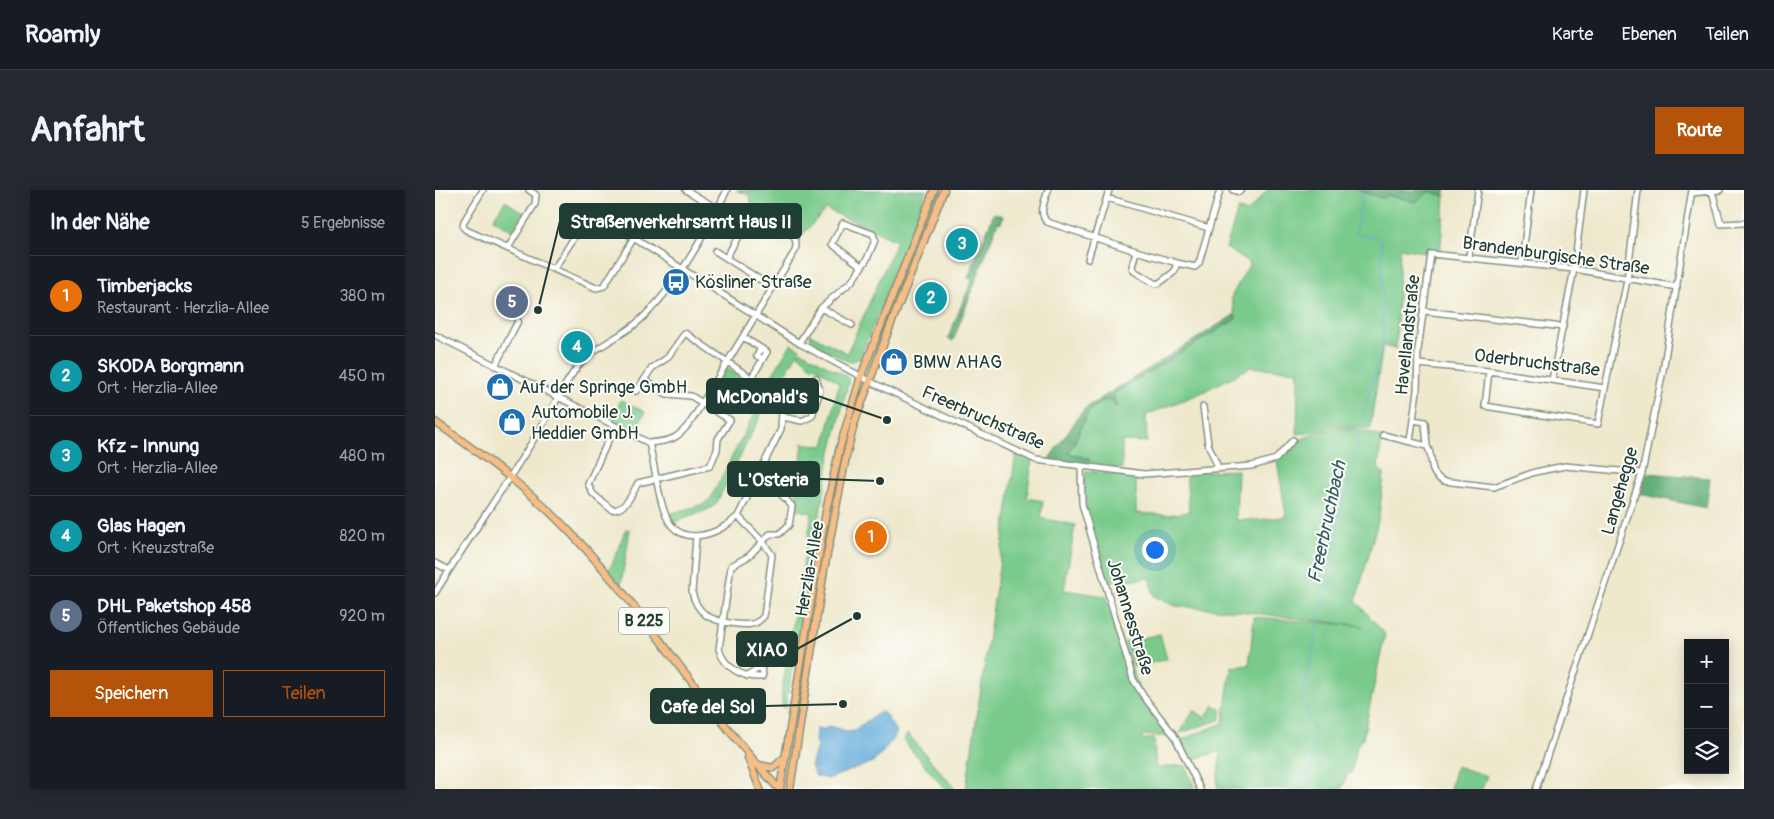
<!DOCTYPE html>
<html lang="de">
<meta charset="utf-8">
<style>
body{margin:0;font-family:Pangolin,sans-serif;background:#242831;color:#f1f3f6}
.controls{position:absolute;right:15px;bottom:15px;display:grid;overflow:hidden;border-radius:0px;box-shadow:0 2px 12px #0003}
.controls button{width:45px;height:45px;display:grid;place-items:center;padding:0;border:0;border-bottom:1px solid #363941;background:#171b24;color:#f1f3f6;font:25px sans-serif}
.you{position:absolute;left:719px;top:359px;width:18px;height:18px;margin:-12px;border:4px solid #fff;border-radius:50%;background:#1a73e8;box-shadow:0 0 0 8px #1a73e833}
.badge{display:grid;place-items:center;width:32px;height:32px;border-radius:50%;background:#b45309;color:#fff;font-size:16px;font-weight:700}
.pin{position:absolute;translate:-50% -50%;border:2px solid #fff;box-shadow:0 1px 5px #0006}
.list{margin:0;padding:0;list-style:none}
h2{display:flex;justify-content:space-between;align-items:center;height:65px;margin:0;padding:0 20px;font-size:21px}
h2 small{font-size:16px;font-weight:400;color:#9ea1a6}
.list li{display:grid;grid-template-columns:32px 1fr auto;gap:15px;align-items:center;box-sizing:border-box;height:80px;padding:0 20px;border-top:1px solid #363941}
.list b{display:block;font-size:19px;white-space:nowrap}
.list p{margin:0;font-size:16px;white-space:nowrap;color:#9ea1a6}
.list em{font-size:16px;font-style:normal;color:#9ea1a6}
.actions{display:flex;gap:10px;padding:15px 20px}
.actions a{flex:1;padding:11px 0;border:1px solid #b45309;border-radius:0px;text-align:center;font-size:18px;color:#b45309}
.actions .main{background:#b45309;color:#fff}
.icon{flex:none;width:28px;height:28px;fill:none;stroke:currentColor;stroke-width:2;stroke-linecap:round;stroke-linejoin:round}
.map{position:relative;flex:none;width:1309px;height:599px;overflow:hidden;border-radius:0px}
header{display:flex;align-items:center;gap:30px;box-sizing:border-box;height:70px;padding:0 25px;background:#171b24;border-bottom:1px solid #363941}
header strong{font-size:24px}
nav{display:flex;gap:28px;margin-inline-start:auto;font-size:18px}
.intro{display:flex;align-items:center;justify-content:space-between;box-sizing:border-box;height:120px;padding:0 30px}
h1{margin:0;font-size:35px}
.button{padding:12px 22px;border-radius:0px;background:#b45309;color:#fff;font-size:18px;font-weight:700}
main{display:flex;gap:30px;padding:0 30px}
aside{flex:1;background:#171b24;border-radius:0px;box-shadow:0 2px 12px #0003}
.map>svg:first-child{display:block}
</style>
<header>
<strong>Roamly</strong>
<nav><a>Karte</a><a>Ebenen</a><a>Teilen</a></nav>
</header>
<div class="intro"><h1>Anfahrt</h1><a class="button">Route</a></div>
<main>
<aside>
<h2>In der Nähe<small>5 Ergebnisse</small></h2>
<ul class="list">
<li><span class="badge" style="background:#e8710a">1</span><div><b>Timberjacks</b><p>Restaurant · Herzlia-Allee</p></div><em>380 m</em></li>
<li><span class="badge" style="background:#0f9aa8">2</span><div><b>SKODA Borgmann</b><p>Ort · Herzlia-Allee</p></div><em>450 m</em></li>
<li><span class="badge" style="background:#0f9aa8">3</span><div><b>Kfz - Innung</b><p>Ort · Herzlia-Allee</p></div><em>480 m</em></li>
<li><span class="badge" style="background:#0f9aa8">4</span><div><b>Glas Hagen</b><p>Ort · Kreuzstraße</p></div><em>820 m</em></li>
<li><span class="badge" style="background:#5c6f8a">5</span><div><b>DHL Paketshop 458</b><p>Öffentliches Gebäude</p></div><em>920 m</em></li>
</ul>
<div class="actions"><a class="main">Speichern</a><a>Teilen</a></div>
</aside>
<div class="map">
<svg width="1309" height="599" viewBox="0 0 1309 599">
<rect width="100%" height="100%" fill="#fdfcf7"/>
<filter id="ink" filterUnits="userSpaceOnUse"><feTurbulence type="fractalNoise" baseFrequency=".02" numOctaves="2"/><feDisplacementMap in="SourceGraphic" scale="10" xChannelSelector="R" yChannelSelector="G"/><feConvolveMatrix kernelMatrix="1 2 1 2 8 2 1 2 1" color-interpolation-filters="sRGB"/></filter>
<filter id="wash" filterUnits="userSpaceOnUse"><feTurbulence type="fractalNoise" baseFrequency=".0096" numOctaves="4" result="noise"/><feDisplacementMap in="SourceGraphic" scale="20" xChannelSelector="R" yChannelSelector="G"/><feGaussianBlur stdDeviation="1.12" result="paint"/><feColorMatrix in="noise" values="0 0 0 0 0 0 0 0 0 0 0 0 0 0 0 0 0 1.4 0 .05"/><feComposite in="paint" operator="in"/></filter>
<g filter="url(#wash)">
<rect width="100%" height="100%" fill="#eee8cc"/>
<path fill="#79ca8b" stroke="#4c8460" d="M301 0H491L472 55 424 169 414 172 376 152 375 144 412 163 462 51 391 19 361 52 359 46 324 28 319 23 314 5Z
M832 0H928L981 12 994 1 1010 6 1005 65 965 58 961 159 948 156 935 239 902 235 873 243 862 244 863 181 816 177 766 203 711 225 712 252 687 251V279L656 276 654 269 633 263C646 247 649 209 678 210V204L801 129 796 107 815 73 791 58 803 19 812 23Z
M70 11 89 23 78 41 58 29Z
M356 154 365 159 341 199 332 194Z
M366 161 411 186 414 190 396 262 350 519 347 517V499L377 323 360 319 368 253 389 256 404 194 402 191 379 176 378 178 363 164Z
M291 178 331 202 341 212 331 215 281 314C269 325 253 323 240 333L234 324 269 314 276 308 323 216 283 192Z
M186 210 210 222 200 243 176 231Z
M904 237 925 240 947 247 943 278 949 284 944 327 921 411 950 444 928 548 922 556 916 584 913 583 907 599H783L782 594 786 561 756 570 746 550 788 533 796 477 814 475 819 427 928 436 793 420 740 416 719 406 714 388 673 392C662 356 644 318 651 281L701 286V323L734 325 754 322 751 282 803 280 801 330H823L848 327 851 325 842 271 862 251 886 241Z
M408 258 361 531H360L393 329Z
M581 263 597 270 592 308 608 311 606 328 640 335 629 400 671 406 707 508 736 544 734 547 707 545V549H719L721 578 750 575 760 599H531Z
M191 339 195 340 186 395 173 381C182 367 184 353 191 339Z
M725 444 732 469 699 477 690 452Z
M779 515 787 520 784 530 745 543 759 520 770 528Z
M473 544 520 599H510L468 550Z
M1021 576 1052 586 1047 599H1015Z"/>
<path fill="#62ae77" stroke="#407656" d="M928 0H1010V6L994 1 981 12 954 5 948 8 926 2Z
M559 23 568 26 566 33 563 32 518 151 513 148 537 90 533 88Z
M799 125 801 129 678 204 682 216H679L678 210C649 208 646 247 633 263L654 269 656 276 613 270 649 219Z
M1212 283 1275 288 1271 318 1205 304Z"/>
<path fill="#64abdb" stroke="#427488" d="M445 522 449 523 462 543 444 567 438 572 393 589 381 586 376 576 382 556 380 550 381 539H390L394 536 416 542Z"/>
<g fill="none" stroke-linecap="round" stroke-linejoin="round">
<path stroke="#64abdb" stroke-width="1" d="M925 236 948 155 947 51 944 48 920 44 928 2 930 0
M883 429 895 385 904 330 920 271 925 240
M880 543 868 511 883 433
M873 599 880 548"/>
</g>
</g>
<g filter="url(#ink)">
<g fill="none" stroke-linecap="round" stroke-linejoin="round">
<g stroke="#869280" stroke-width="8">
<path id="minor" d="M48 0 29 31 28 37 31 40 161 98 169 96 199 48
M251 0 283 19
M613 0C610 11 603 23 612 32L701 61 697 77 699 81 719 93 723 94 739 82 742 73 701 61
M798 0 804 2 806 0
M1277 1 1286 34 1309 33
M1257 3 1285 0
M672 8 774 38 764 73 760 77 742 73
M774 38 785 0
M73 58 100 14 101 5 94 0
M280 61 338 98
M1034 66 1043 0
M653 69 674 0
M1087 72 1096 0
M119 79 156 21 364 153 440 194 601 270 709 284 817 276 841 269 858 250
M386 118 417 135
M989 121 1128 137
M0 145 214 253C237 251 243 249 257 230L360 61C361 56 362 53 360 49 355 40 334 30 324 28 320 27 316 29 312 31L291 68
M308 147 332 162 316 189
M364 153 386 118 417 91 432 69 440 50 438 44 408 33 397 54 426 76
M326 158 322 166 328 169
M983 174 1054 181 1170 198 1192 90 1203 0
M60 176 83 131
M1054 181 1050 216 1163 234 1170 198
M1117 190 1139 79 1149 0
M201 201 209 190
M768 217 773 254 783 277
M348 227 367 231 377 226 385 201 381 188
M978 230 990 232 992 256
M180 236 153 294 158 304 177 320C191 320 197 304 203 293L275 276 282 260 283 249 295 230 256 206 232 204 209 190 217 178 232 168 250 143 338 203 347 220 346 239 303 326C284 345 245 359 231 326 222 304 220 276 214 253
M948 245 992 256C1000 269 992 283 1008 291L1059 297 1100 282 1130 276 1207 283
M975 251 982 201 983 160 996 64 1139 79 1242 97
M646 276 647 314 698 489 709 507 739 545 765 599
M261 347 257 402C259 411 264 420 271 425 281 432 306 436 317 434 323 433 325 430 329 426L337 365 328 352 303 326
M0 373 14 380
M0 403C33 349 69 298 102 244 116 222 127 197 143 176 159 156 185 148 204 131 240 99 271 43 292 0
M312 486 323 479 327 480 328 484 327 487C308 488 289 478 284 459L296 376 314 366 335 344H344L354 335 357 316 342 300 320 289
M1101 599 1207 283 1228 181 1257 0"/>
</g>
<g stroke="#869280" stroke-width="9">
<path id="major" d="M0 232C42 261 83 291 119 326 204 409 264 512 344 599
M313 568 325 599
M324 575 338 578 349 568
M345 599 391 321 405 257 426 186 499 0
M355 599 389 380 411 267 419 234 451 147 509 0"/>
</g>
<use href="#minor" stroke="#fff" stroke-width="5"/>
<use href="#major" stroke="#f6be86" stroke-width="6"/>
</g>
</g>
<defs>
<g id="bus-disc" transform="scale(1.4375)"><circle r="9.5" fill="#1f6fb2" stroke="#fdfcf7"/><path d="M-5-6H5V4H4V6H2V4H-2V6H-4V4H-5ZM-3.5-4V0h7V-4ZM-3.5 1.2v1.5H-2V1.2ZM2 1.2v1.5H3.5V1.2Z" fill="#fff"/></g>
<g id="shop-disc" transform="scale(1.4375)"><circle r="9.5" fill="#1f6fb2" stroke="#fdfcf7"/><path d="M-5-2.5h2.3a2.7 3.5 0 0 1 5.4 0H5L5.5 6h-11ZM-1.5-2.5h3a1.5 2.3 0 0 0-3 0Z" fill="#fff"/></g>
</defs>
<g fill-rule="evenodd">
<use href="#bus-disc" x="241" y="92"/>
<use href="#shop-disc" x="459" y="172"/>
<use href="#shop-disc" x="65" y="197"/>
<use href="#shop-disc" x="77" y="232"/>
</g>
<g text-anchor="middle" dominant-baseline="central" stroke-width="4" stroke-linejoin="round" paint-order="stroke">
<rect fill="#fdfcf7" stroke="#62766e" stroke-width="1" x="184" y="417.5" width="50" height="27" rx="4"/>
<g font-size="16" font-weight="bold" fill="#1f3d34">
<text x="209" y="431">B 225</text>
</g>
<g font-size="18" fill="#1f3d34" stroke="#fdfcf7">
<text transform="translate(1121 66) rotate(8)">Brandenburgische Straße</text>
<text transform="translate(973 145) rotate(-84)">Havellandstraße</text>
<text transform="translate(1102 173) rotate(7)">Oderbruchstraße</text>
<text transform="translate(548 228) rotate(24)">Freerbruchstraße</text>
<text transform="translate(1185 301) rotate(-74)">Langehegge</text>
<text transform="translate(375 379) rotate(-80)">Herzlia-Allee</text>
<text transform="translate(695 427) rotate(73)">Johannesstraße</text>
</g>
<g font-size="18" fill="#1f3d34" stroke="#fdfcf7" text-anchor="start">
<text x="260" y="92">Kösliner Straße</text>
<text x="478" y="172">BMW AHAG</text>
<text x="84" y="197">Auf der Springe GmbH</text>
<text x="96" y="222">Automobile J.<tspan x="96" dy="21">Heddier GmbH</tspan></text>
</g>
<g font-size="19" font-style="italic" fill="#345e66" stroke="#fdfcf7">
<text transform="translate(892 332) rotate(-78)">Freerbruchbach</text>
</g>
</g>
<path fill="none" stroke="#1f3d34" stroke-width="2" d="M103 120L125 31M452 230L383 206M445 291L384 289M422 426L362 459M408 514L330 516"/>
<g fill="#1f3d34" stroke="#fdfcf7" stroke-width="2">
<circle cx="103" cy="120" r="5"/>
<circle cx="452" cy="230" r="5"/>
<circle cx="445" cy="291" r="5"/>
<circle cx="422" cy="426" r="5"/>
<circle cx="408" cy="514" r="5"/>
</g>
<g fill="#1f3d34" stroke="#1f3d34" stroke-width="2">
<rect x="125" y="14" width="241" height="34" rx="5"/>
<rect x="272" y="189" width="111" height="34" rx="5"/>
<rect x="293" y="272" width="91" height="34" rx="5"/>
<rect x="302" y="442" width="60" height="34" rx="5"/>
<rect x="216" y="499" width="114" height="34" rx="5"/>
</g>
<g font-size="19" text-anchor="middle" font-weight="bold" fill="#fff">
<text x="246" y="38">Straßenverkehrsamt Haus II</text>
<text x="327" y="213">McDonald's</text>
<text x="338" y="296">L'Osteria</text>
<text x="332" y="466">XIAO</text>
<text x="273" y="523">Cafe del Sol</text>
</g>
</svg>
<div class="controls">
<button>+</button>
<button>−</button>
<button><svg class="icon" aria-label="layers" viewBox="0 0 24 24"><path d="M12 4l9 5-9 5-9-5zM3 14l9 5 9-5"/></svg></button>
</div>
<div class="you"></div>
<div class="pin badge" style="left:436px;top:347px;background:#e8710a">1</div>
<div class="pin badge" style="left:496px;top:108px;background:#0f9aa8">2</div>
<div class="pin badge" style="left:527px;top:54px;background:#0f9aa8">3</div>
<div class="pin badge" style="left:142px;top:157px;background:#0f9aa8">4</div>
<div class="pin badge" style="left:77px;top:112px;background:#5c6f8a">5</div>
</div>
</main>
